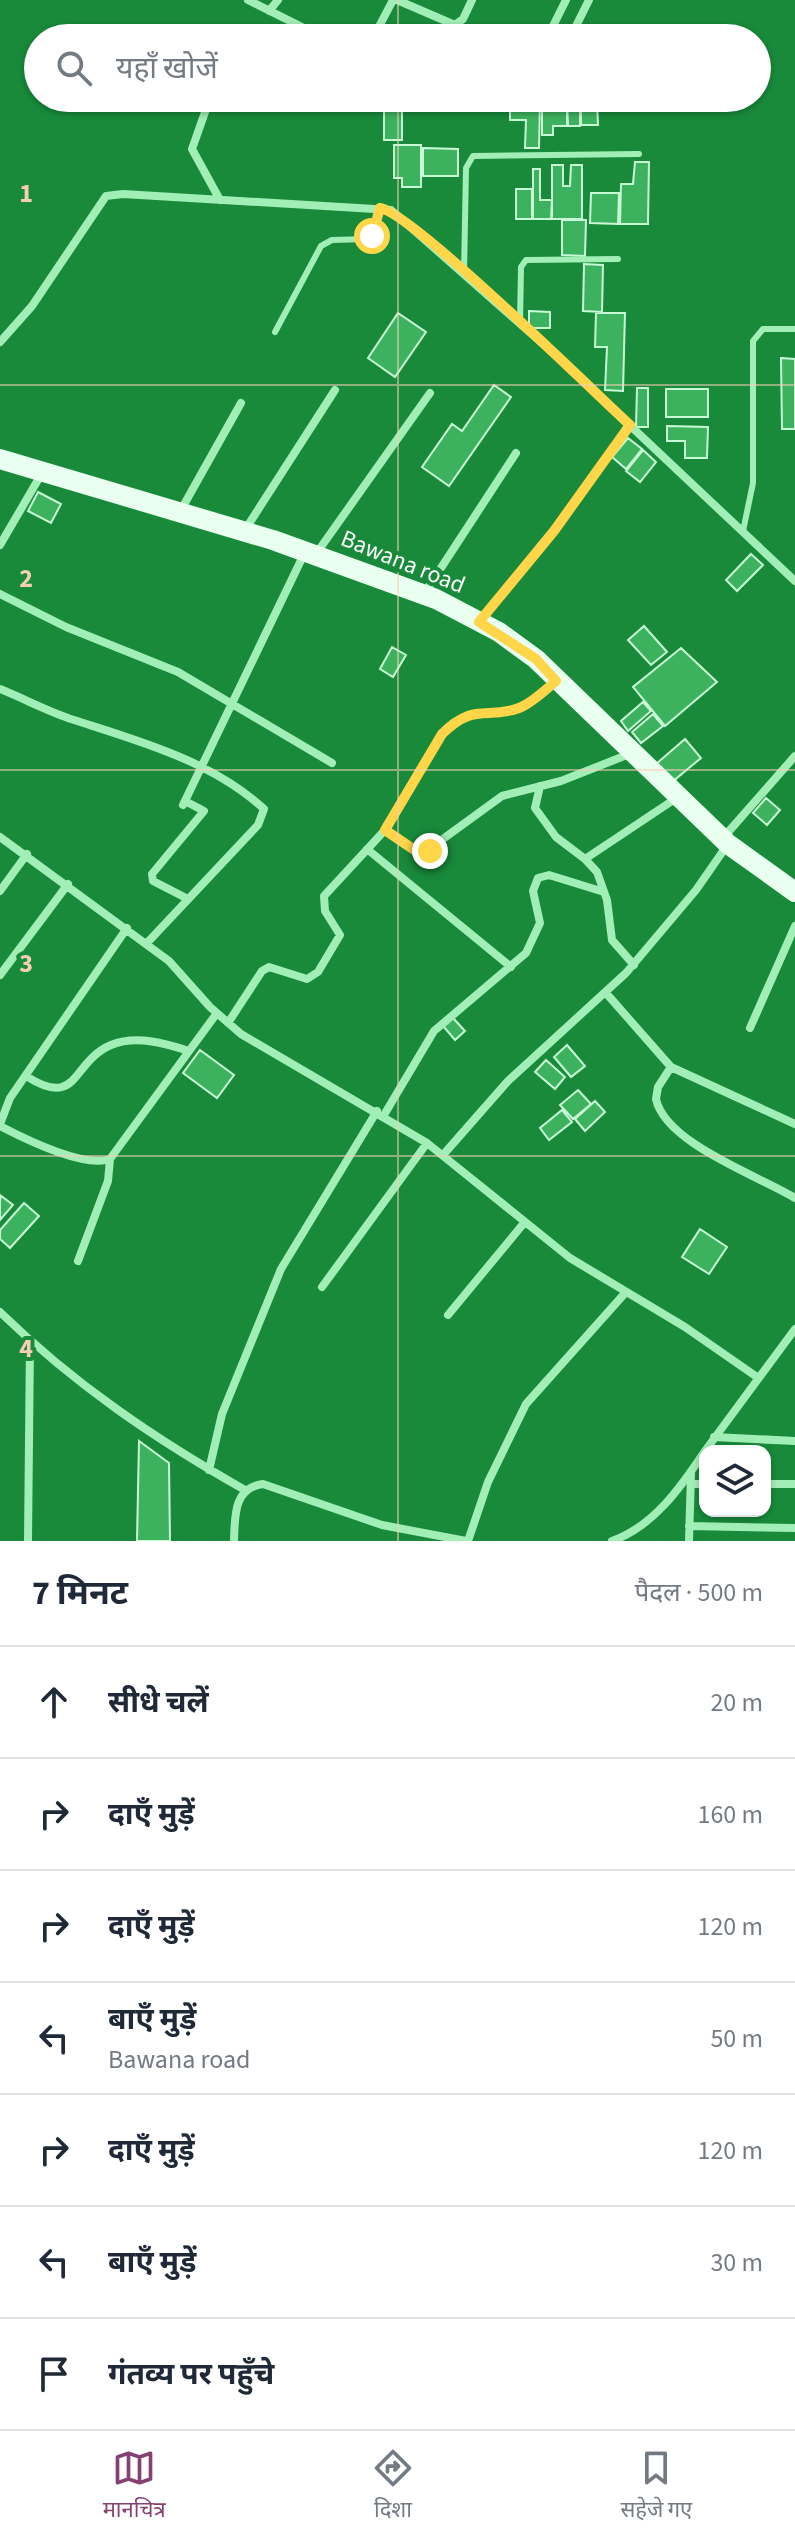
<!DOCTYPE html>
<html lang="hi">
<meta charset="utf-8">
<style>
body{margin:0;font-family:"Source Sans 3","Noto Sans Devanagari",sans-serif;background:#f6f6f7;color:#1f2937}
.controls{position:absolute;right:24px;bottom:24px;display:grid;overflow:hidden;border-radius:16px;box-shadow:0 2px 6px #0004}
.controls button{width:72px;height:72px;display:grid;place-items:center;padding:0;border:0;border-bottom:2px solid #e0e1e3;background:#fff;color:#1f2937;font:40px sans-serif}
.stop{position:absolute;width:24px;height:24px;margin:-18px;border:6px solid #ffd54a;border-radius:50%;background:#fff}
.stop.end{background:#ffd54a;border-color:#fff;box-shadow:0 2px 8px #0008}
.list{margin:0;padding:0;list-style:none}
h2{display:flex;justify-content:space-between;align-items:center;height:104px;margin:0;padding:0 32px;font-size:34px}
h2 small{font-size:26px;font-weight:400;color:#747a83}
.list li{display:grid;grid-template-columns:52px 1fr auto;gap:24px;align-items:center;box-sizing:border-box;height:112px;padding:0 32px;border-top:2px solid #e0e1e3}
.list b{display:block;font-size:30px;white-space:nowrap}
.list p{margin:0;font-size:26px;white-space:nowrap;color:#747a83}
.list em{font-size:26px;font-style:normal;color:#747a83}
.icon{flex:none;width:44px;height:44px;fill:none;stroke:currentColor;stroke-width:2;stroke-linecap:round;stroke-linejoin:round}
.map{position:relative;flex:none;width:795px;height:1541px;overflow:hidden}
.search{position:absolute;background:#fff;box-shadow:0 2px 6px #0004;left:24px;right:24px;top:24px;height:88px;display:flex;align-items:center;gap:20px;box-sizing:border-box;padding:0 28px;border-radius:44px;color:#747a83;font-size:30px}
.sheet{height:888px;background:#fff}
nav{display:flex;justify-content:space-around;align-items:center;box-sizing:border-box;height:112px;border-top:2px solid #e0e1e3;background:#fff;font-size:22px;color:#747a83}
nav a{display:grid;justify-items:center;gap:4px}
nav .on{color:#844171}
.map>svg:first-child{display:block}
</style>
<div class="map">
<svg width="795" height="1541" viewBox="0 0 795 1541">
<rect width="100%" height="100%" fill="#188a3a"/>
<path fill="#3db25e" stroke="#c8fad6" stroke-width="2" d="M581 100H597L598 125H581Z
M510 101H540L539 148H525L526 120H510Z
M542 101H567V126H553V135H542Z
M567 101H580V126H568Z
M384 102H402V140H384Z
M394 145H421V187H402V178H394Z
M423 148 458 149V176H423Z
M635 162H649L648 224H620L621 184H633Z
M552 165H563V186H570L571 165H582V219H552Z
M533 169H540V200H552L551 219H533Z
M516 189H532V219H516Z
M591 193H619L618 224 590 223Z
M562 220H586L585 256 562 255Z
M584 264 603 265 602 312 583 311Z
M529 311 550 312V328H529Z
M398 313 426 332 395 377 368 358Z
M596 313H625L623 391 605 390 607 347H595Z
M781 358 795 359V429H782Z
M494 385 511 397 449 486 422 467 452 424 462 431Z
M637 388H648V427H636Z
M666 389H708V417H666Z
M667 426 708 427 707 458H685V441H667Z
M628 438 642 449 626 469 612 457Z
M643 450 656 462 640 482 626 471Z
M38 492 61 504 51 523 28 511Z
M751 554 763 565 737 591 726 580Z
M644 626 667 652 651 665 628 640Z
M392 647 406 655 393 677 380 669Z
M681 648 717 682 665 726 633 687Z
M643 702 651 711 628 731 621 721Z
M653 714 663 726 641 743 632 732Z
M685 739 701 758 672 782 656 764Z
M766 798 780 810 767 825 753 813Z
M453 1018 465 1031 455 1040 443 1026Z
M567 1045 585 1066 571 1077 554 1057Z
M200 1050 234 1075 217 1098 183 1073Z
M546 1060 565 1077 555 1089 535 1072Z
M578 1090 591 1104 573 1119 560 1105Z
M595 1101 605 1112 585 1131 575 1119Z
M562 1110 572 1122 549 1140 540 1128Z
M0 1195 13 1205 0 1220Z
M24 1203 39 1216 10 1248 0 1239V1230Z
M700 1229 727 1247 709 1274 682 1257Z
M139 1441 169 1463 170 1541H137Z"/>
<g fill="none" stroke-linecap="round" stroke-linejoin="round">
<path stroke="#a2eeb7" stroke-width="6" d="M464 273 466 168 473 156 639 154
M520 323 521 267 526 260 618 259
M275 332 321 246 332 240 369 239 380 208
M743 531 753 483V341L763 329H795"/>
<path stroke="#a2eeb7" stroke-width="8" d="M248 0 324 38
M397 0 455 25 463 19 472 0
M269 11 278 0
M373 38 393 0
M547 38 566 0
M570 38 589 0
M210 98 192 149 220 200
M0 342 32 306 106 196 123 194 391 210 551 351 795 581
M181 510 241 403
M245 530 335 390
M0 545 42 473
M316 554 430 393
M0 594 66 627 178 672 332 763
M424 594 516 453
M480 621 554 531 630 425
M0 689C25 699 49 712 74 720 139 741 212 761 264 809L258 825 147 943
M540 786 535 808 556 837 585 859 597 872 607 900 612 940 634 965
M185 801 204 811 152 874 153 881 188 899
M183 805 305 552
M385 830 411 848 425 852 502 796 561 781 632 753
M0 837 169 961 210 1007 241 1034 427 1143 570 1258 685 1327 757 1377
M723 838 795 756
M367 849 511 967
M585 859 678 797
M0 891 27 854
M0 975 68 884
M606 993 671 1067 795 1124
M228 1023 262 971 269 967 307 979 318 972 340 935 325 911 324 896 385 830 442 734C473 702 485 720 519 708 532 703 544 690 555 682
M750 1028 795 926
M671 1067 658 1087 656 1099C665 1143 759 1176 795 1198
M26 1076C79 1110 71 1062 111 1045 136 1035 164 1043 189 1051
M384 1115 434 1031 526 953 540 923 533 891 538 878 549 875 604 892
M0 1124 10 1098 127 928
M0 1126C25 1139 83 1168 110 1159L217 1013
M443 1155 508 1081 626 973 696 890 728 844
M78 1261 108 1181 110 1159
M322 1287 427 1143
M0 1312C74 1384 155 1439 245 1490
M448 1315 524 1223
M714 1437 795 1441
M705 1451 795 1329
M209 1470 222 1414 281 1269 377 1111
M691 1484H705
M765 1484H795
M689 1526 795 1528
M28 1541 30 1341
M234 1541C235 1517 233 1488 263 1484L382 1525 466 1541
M468 1541 488 1482 526 1404 626 1292
M612 1541C654 1526 681 1487 705 1451
M689 1541 691 1474"/>
<path stroke="#e9fff0" stroke-width="20" d="M0 459 273 540 436 599 499 632 536 659 728 844 795 892"/>
</g>
<g fill="none" stroke-linecap="round" stroke-linejoin="round">
<path stroke="#ffd54a" stroke-width="10" d="M372 236 380 208C411 212 594 392 630 425L554 531 479 622 536 659 556 681C545 690 532 703 519 708 486 720 474 702 442 734L385 830 416 851H430"/>
</g>
<path fill="none" stroke="#f8cdb6" stroke-width="2" stroke-opacity="0.55" d="M398 0V38M398 98V1541M0 385H795M0 770H795M0 1156H795"/>
<g text-anchor="middle" dominant-baseline="central" stroke-width="8" stroke-linejoin="round" paint-order="stroke">
<g font-size="24" fill="#fff" stroke="#188a3a">
<text transform="translate(403 562) rotate(22)">Bawana road</text>
</g>
</g>
<g font-size="26" text-anchor="middle" font-weight="bold" fill="#f8cdb6" stroke="#188a3a" stroke-width="8" stroke-linejoin="round" paint-order="stroke">
<text x="26" y="202">1</text>
<text x="26" y="587">2</text>
<text x="26" y="972">3</text>
<text x="26" y="1357">4</text>
</g>
</svg>
<div class="controls">
<button><svg class="icon" aria-label="layers" viewBox="0 0 24 24"><path d="M12 4l9 5-9 5-9-5zM3 14l9 5 9-5"/></svg></button>
</div>
<div class="stop" style="left:372px;top:236px"></div>
<div class="stop end" style="left:430px;top:851px"></div>
<div class="search"><svg class="icon" aria-label="search" viewBox="0 0 24 24"><circle cx="10" cy="10" r="6"/><path d="M15 15l6 6"/></svg>यहाँ खोजें</div>
</div>
<section class="sheet">
<h2>7 मिनट<small>पैदल · 500 m</small></h2>
<ul class="list">
<li><svg class="icon" aria-label="ahead" viewBox="0 0 24 24"><path d="M12 20V5M6 11l6-6 6 6"/></svg><div><b>सीधे चलें</b></div><em>20 m</em></li>
<li><svg class="icon" aria-label="right" viewBox="0 0 24 24"><path d="M7 20v-9h11M14 6l5 5-5 5"/></svg><div><b>दाएँ मुड़ें</b></div><em>160 m</em></li>
<li><svg class="icon" aria-label="right" viewBox="0 0 24 24"><path d="M7 20v-9h11M14 6l5 5-5 5"/></svg><div><b>दाएँ मुड़ें</b></div><em>120 m</em></li>
<li><svg class="icon" aria-label="left" viewBox="0 0 24 24"><path d="M17 20v-9H6M10 6l-5 5 5 5"/></svg><div><b>बाएँ मुड़ें</b><p>Bawana road</p></div><em>50 m</em></li>
<li><svg class="icon" aria-label="right" viewBox="0 0 24 24"><path d="M7 20v-9h11M14 6l5 5-5 5"/></svg><div><b>दाएँ मुड़ें</b></div><em>120 m</em></li>
<li><svg class="icon" aria-label="left" viewBox="0 0 24 24"><path d="M17 20v-9H6M10 6l-5 5 5 5"/></svg><div><b>बाएँ मुड़ें</b></div><em>30 m</em></li>
<li><svg class="icon" aria-label="arrive" viewBox="0 0 24 24"><path d="M6 21V4h12l-3 4 3 4H6"/></svg><div><b>गंतव्य पर पहुँचे</b></div></li>
</ul>
</section>
<nav>
<a class="on"><svg class="icon" aria-label="map" viewBox="0 0 24 24"><path d="M3 6l6-2 6 2 6-2v14l-6 2-6-2-6 2zM9 4v14M15 6v14"/></svg>मानचित्र</a>
<a><svg class="icon" aria-label="directions" viewBox="0 0 24 24"><path d="M12 3l9 9-9 9-9-9zM9 14v-3h6M13 9l2 2-2 2"/></svg>दिशा</a>
<a><svg class="icon" aria-label="saved" viewBox="0 0 24 24"><path d="M7 4h10v16l-5-4-5 4z"/></svg>सहेजे गए</a>
</nav>
